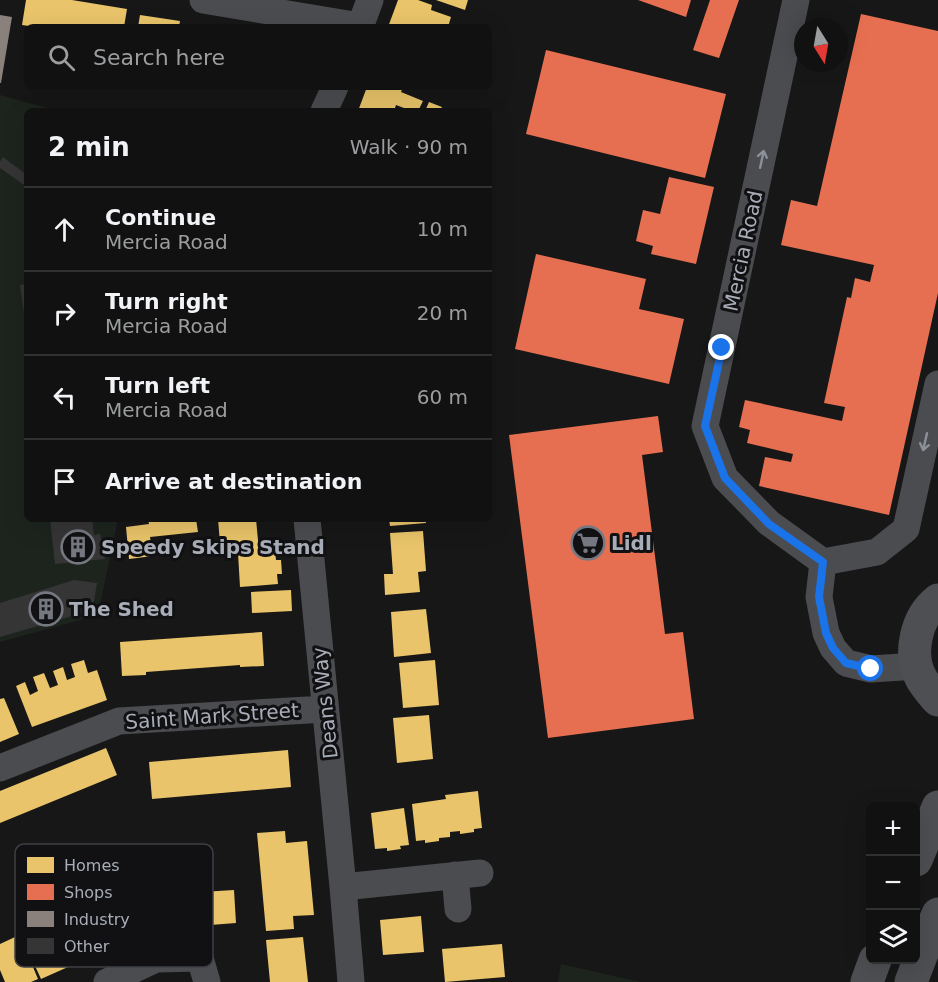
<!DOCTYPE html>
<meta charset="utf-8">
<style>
body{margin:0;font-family:"DejaVu Sans",sans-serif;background:#1e1f1f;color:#f1f3f6}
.controls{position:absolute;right:18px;bottom:18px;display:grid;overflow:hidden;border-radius:9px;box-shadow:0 6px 24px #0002}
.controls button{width:54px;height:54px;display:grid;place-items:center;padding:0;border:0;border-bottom:2px solid #303131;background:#111;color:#f1f3f6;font:30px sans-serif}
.compass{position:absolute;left:794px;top:18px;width:54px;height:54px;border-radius:50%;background:#111;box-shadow:0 6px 24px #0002;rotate:169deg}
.stop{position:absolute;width:18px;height:18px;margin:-14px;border:4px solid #1a73e8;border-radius:50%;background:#fff}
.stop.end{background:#1a73e8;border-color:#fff;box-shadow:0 2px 6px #0008}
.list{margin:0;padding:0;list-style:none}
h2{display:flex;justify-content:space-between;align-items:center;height:78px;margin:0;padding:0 24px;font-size:26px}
h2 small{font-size:20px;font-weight:400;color:#9c9d9f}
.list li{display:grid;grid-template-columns:39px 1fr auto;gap:18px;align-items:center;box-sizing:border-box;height:84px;padding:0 24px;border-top:2px solid #303131}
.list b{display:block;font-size:22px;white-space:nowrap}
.list p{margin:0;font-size:20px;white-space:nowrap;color:#9c9d9f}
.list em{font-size:20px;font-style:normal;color:#9c9d9f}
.icon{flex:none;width:33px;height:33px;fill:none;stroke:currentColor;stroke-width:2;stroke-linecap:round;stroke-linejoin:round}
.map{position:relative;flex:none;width:938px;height:982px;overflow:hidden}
.search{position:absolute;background:#111;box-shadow:0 6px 24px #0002;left:24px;top:24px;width:468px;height:66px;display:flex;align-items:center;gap:15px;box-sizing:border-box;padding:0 21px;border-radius:9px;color:#9c9d9f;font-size:22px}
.panel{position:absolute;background:#111;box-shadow:0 6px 24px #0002;left:24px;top:108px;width:468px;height:414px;border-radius:9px}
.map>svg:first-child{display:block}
</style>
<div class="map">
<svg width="938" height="982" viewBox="0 0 938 982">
<rect width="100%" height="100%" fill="#171717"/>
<path fill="#1d241e" d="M0 95 58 111H27V519H118L98 615 0 642Z
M561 964 640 982H558Z"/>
<path fill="#e9c46a" d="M26 0H72L127 9 124 27H29V26L22 25Z
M398 0H418L432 5 431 10 451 17 448 27H436L426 24 425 27H388Z
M436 0H468L465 10Z
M140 15 180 21 179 27H138Z
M367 87H403L401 92 423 101 418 111H412L396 105 394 111H358Z
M429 102 442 107 440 111H425Z
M148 519H196L198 532 150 537 153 556 129 559 126 527 149 524Z
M218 519H256L259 551 275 550 276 560H281L282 574H277L278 584 240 587 238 553 221 555Z
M389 519H426V523L390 526Z
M423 531 426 571 418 572 420 592 385 595 384 574H393L390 533Z
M291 590 292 611 252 613 251 592Z
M426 609 431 653 394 657 391 612Z
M262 632 264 666 240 667V665L146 672V675L122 676 120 642Z
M84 660 88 673 97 670 107 700 32 727 16 686 25 682 30 695 38 691 33 677 44 673 50 688 58 685 53 671 63 667 67 680 75 677 71 664Z
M435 660 439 705 403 708 399 663Z
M4 698 19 734 0 742V699Z
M429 715 433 759 397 763 393 718Z
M106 748 117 775 0 823V791Z
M288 750 291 787 152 799 149 762Z
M478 791 482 828 474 829V832L460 834V831L450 832V837L439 838V841L425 843V840L416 841 412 804 446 799 445 795Z
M404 808 409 845 400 846 401 849 387 851V848L375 849 371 813Z
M285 831 286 843 307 841 314 915 293 916 294 929 266 931 257 833Z
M234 890 236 923 172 928 169 894Z
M125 902 140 935 41 979 26 946Z
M421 916 424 952 383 955 380 920Z
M15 937 19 945 23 943 38 979 31 982H5L0 970V944Z
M303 937 308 982H270L266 940Z
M502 944 505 977 445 982 442 949Z"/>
<path fill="#e76f51" d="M638 0H691L686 17Z
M710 0H739L719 58 693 50Z
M861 14 938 31V293L889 515 759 486 765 457 791 462 793 454 747 443 750 430 739 427 745 400 842 421 845 407 824 403 847 297 851 298 855 278 870 282 874 265 781 245 791 200 817 206Z
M546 50 726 94 705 178 526 134Z
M669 177 714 187 696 264 651 254 653 246 636 241 643 210 660 214Z
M536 254 646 279 639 309 684 319 669 384 515 349Z
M658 416 663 452 642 455 665 634 683 632 694 719 548 738 509 435Z"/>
<path fill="#8a817c" d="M0 15 12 17 1 83H0Z"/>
<path fill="#353536" d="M3 157 27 175V187L0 168V162Z
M27 284V327H26L20 285Z
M50 519H92L94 535 100 534 105 559 55 564Z
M74 580 97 583 93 607 89 611 0 637V603Z"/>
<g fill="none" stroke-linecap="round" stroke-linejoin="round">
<path stroke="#4b4c50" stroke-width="27" d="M203 0 360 26
M796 0 705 426 725 478 769 523 823 562 877 552 906 529 938 384
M360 27 370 0
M324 111 335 87
M307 519 343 887 351 982
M823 562 819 597 826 633 833 648 846 663 871 669 917 666
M0 768 119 721 325 709
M455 875 458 909
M343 887 480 873
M107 982 156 959 200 958 207 982"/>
<path stroke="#4d4f52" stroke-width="33" d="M938 600C916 617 908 654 921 678 925 685 930 691 935 697L938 700
M916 860 938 807
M867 982 875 960
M911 982 929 935 938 914"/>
</g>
<defs><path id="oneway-shaft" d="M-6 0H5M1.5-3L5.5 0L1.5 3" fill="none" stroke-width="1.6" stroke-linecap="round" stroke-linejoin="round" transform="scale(1.5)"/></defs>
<g stroke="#8c9099">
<use href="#oneway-shaft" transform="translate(762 159) rotate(-78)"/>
<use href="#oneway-shaft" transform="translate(925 442) rotate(103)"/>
</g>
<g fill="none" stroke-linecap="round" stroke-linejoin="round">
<path stroke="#1a73e8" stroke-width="8" d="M722 348 705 426 725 478 769 524 823 562 819 597 826 633 833 648 846 663 871 669"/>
</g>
<defs>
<g id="supermarket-ring" transform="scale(1.725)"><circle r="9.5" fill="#111113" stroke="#757880" stroke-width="1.5"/><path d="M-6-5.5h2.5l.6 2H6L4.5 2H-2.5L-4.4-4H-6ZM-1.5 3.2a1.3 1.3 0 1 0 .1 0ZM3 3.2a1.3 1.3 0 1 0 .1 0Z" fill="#757880"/></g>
<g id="building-ring" transform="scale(1.725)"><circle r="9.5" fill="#111113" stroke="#757880" stroke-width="1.5"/><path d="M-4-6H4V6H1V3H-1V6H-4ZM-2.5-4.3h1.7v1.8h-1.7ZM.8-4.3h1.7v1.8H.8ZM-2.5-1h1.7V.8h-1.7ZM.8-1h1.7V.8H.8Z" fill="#757880"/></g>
</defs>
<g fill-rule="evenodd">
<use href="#supermarket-ring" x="588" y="543"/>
<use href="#building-ring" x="78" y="547"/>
<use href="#building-ring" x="46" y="609"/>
</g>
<g text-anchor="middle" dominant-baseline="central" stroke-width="6" stroke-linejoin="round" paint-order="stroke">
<g font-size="20" fill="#a8adb8" stroke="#111113">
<text transform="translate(743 251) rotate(-78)">Mercia Road</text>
<text transform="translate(325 703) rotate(-96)">Deans Way</text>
<text transform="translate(212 716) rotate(-4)">Saint Mark Street</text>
</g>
<g font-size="20" font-weight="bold" fill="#a8adb8" stroke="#111113" text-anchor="start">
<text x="611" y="543">Lidl</text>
<text x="101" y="547">Speedy Skips Stand</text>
<text x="69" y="609">The Shed</text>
</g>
</g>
<rect x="15" y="844" width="198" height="123" rx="9" fill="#111113" stroke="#3e4045" stroke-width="1.5"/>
<rect x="27" y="857" width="27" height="16" fill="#e9c46a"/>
<rect x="27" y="884" width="27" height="16" fill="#e76f51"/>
<rect x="27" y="911" width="27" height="16" fill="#8a817c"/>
<rect x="27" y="938" width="27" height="16" fill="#353536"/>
<g font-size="16" fill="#a8adb8">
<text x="64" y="871">Homes</text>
<text x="64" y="898">Shops</text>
<text x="64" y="925">Industry</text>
<text x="64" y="952">Other</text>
</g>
</svg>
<div class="controls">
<button>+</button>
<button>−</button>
<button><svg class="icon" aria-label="layers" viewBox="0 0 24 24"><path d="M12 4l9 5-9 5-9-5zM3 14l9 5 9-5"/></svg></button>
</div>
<svg class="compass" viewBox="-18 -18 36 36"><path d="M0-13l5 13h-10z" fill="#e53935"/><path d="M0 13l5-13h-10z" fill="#9c9d9f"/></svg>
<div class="stop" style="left:871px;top:669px"></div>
<div class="stop end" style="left:722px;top:348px"></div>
<div class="search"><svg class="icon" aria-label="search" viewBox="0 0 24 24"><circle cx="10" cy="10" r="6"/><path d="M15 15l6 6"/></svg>Search here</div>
<section class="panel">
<h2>2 min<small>Walk · 90 m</small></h2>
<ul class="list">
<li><svg class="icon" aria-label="ahead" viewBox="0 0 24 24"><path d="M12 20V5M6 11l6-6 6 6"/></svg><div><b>Continue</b><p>Mercia Road</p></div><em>10 m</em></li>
<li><svg class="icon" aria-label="right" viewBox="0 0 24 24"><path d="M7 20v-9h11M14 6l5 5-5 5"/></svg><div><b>Turn right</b><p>Mercia Road</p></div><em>20 m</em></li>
<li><svg class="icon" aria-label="left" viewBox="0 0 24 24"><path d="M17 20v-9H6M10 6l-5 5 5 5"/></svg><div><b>Turn left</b><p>Mercia Road</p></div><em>60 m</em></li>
<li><svg class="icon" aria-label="arrive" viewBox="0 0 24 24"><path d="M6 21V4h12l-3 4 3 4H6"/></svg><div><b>Arrive at destination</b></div></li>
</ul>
</section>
</div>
